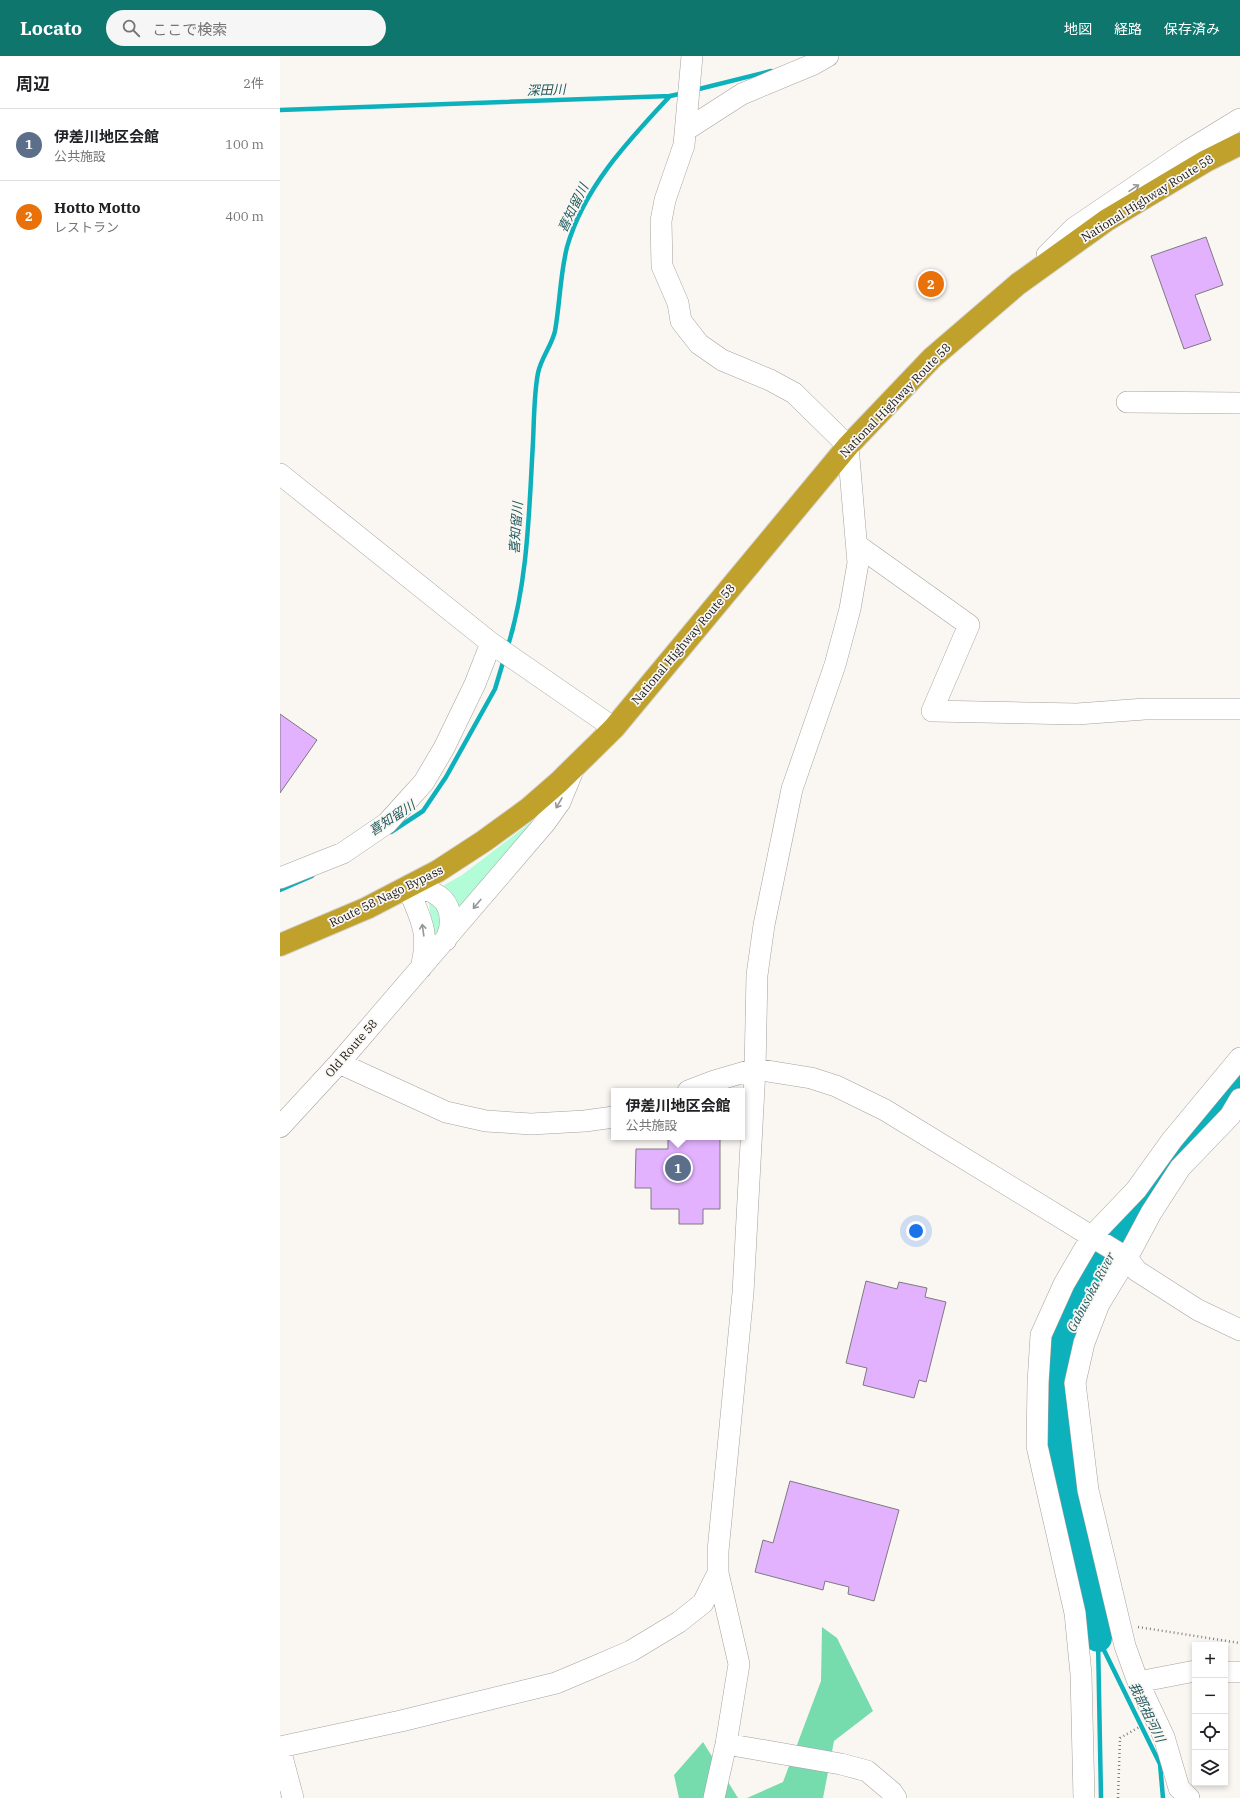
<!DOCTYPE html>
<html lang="ja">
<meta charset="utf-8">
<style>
body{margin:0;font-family:"IBM Plex Serif","Noto Sans JP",serif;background:#f6f6f6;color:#202124}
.controls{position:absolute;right:12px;bottom:12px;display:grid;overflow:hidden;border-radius:0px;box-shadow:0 2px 6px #0003}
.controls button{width:36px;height:36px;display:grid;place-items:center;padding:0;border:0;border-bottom:1px solid #e0e0e0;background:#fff;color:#202124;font:20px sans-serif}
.you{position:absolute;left:636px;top:1175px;width:14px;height:14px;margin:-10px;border:3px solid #fff;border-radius:50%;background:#1a73e8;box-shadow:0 0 0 6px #1a73e833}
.badge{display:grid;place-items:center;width:26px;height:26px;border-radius:50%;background:#0f766e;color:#fff;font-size:13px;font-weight:700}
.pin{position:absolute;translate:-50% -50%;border:2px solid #fff;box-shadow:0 1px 4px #0006}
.popup{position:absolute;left:331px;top:1032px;width:134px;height:52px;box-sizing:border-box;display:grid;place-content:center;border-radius:0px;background:#fff;filter:drop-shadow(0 1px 3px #0005);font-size:13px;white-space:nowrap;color:#757577}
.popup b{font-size:15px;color:#202124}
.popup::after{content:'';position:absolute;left:50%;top:100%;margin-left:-8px;border:8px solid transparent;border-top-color:#fff}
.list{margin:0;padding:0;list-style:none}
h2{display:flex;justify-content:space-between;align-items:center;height:52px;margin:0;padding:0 16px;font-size:17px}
h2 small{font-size:13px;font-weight:400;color:#757577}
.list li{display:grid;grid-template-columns:26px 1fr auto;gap:12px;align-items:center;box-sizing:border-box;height:72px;padding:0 16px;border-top:1px solid #e0e0e0}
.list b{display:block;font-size:15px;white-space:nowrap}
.list p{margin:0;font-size:13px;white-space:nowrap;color:#757577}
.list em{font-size:13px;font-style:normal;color:#757577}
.icon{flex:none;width:22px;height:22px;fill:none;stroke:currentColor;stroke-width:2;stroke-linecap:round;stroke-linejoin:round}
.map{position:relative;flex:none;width:960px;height:1742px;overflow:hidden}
header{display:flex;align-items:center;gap:24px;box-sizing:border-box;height:56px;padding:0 20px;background:#0f766e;color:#fff}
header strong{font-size:19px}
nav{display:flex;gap:22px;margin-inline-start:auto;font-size:14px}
.search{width:280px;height:36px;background:#f6f6f6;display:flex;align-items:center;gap:10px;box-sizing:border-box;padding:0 14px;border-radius:22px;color:#757577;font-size:15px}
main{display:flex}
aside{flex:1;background:#fff}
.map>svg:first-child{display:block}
</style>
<header>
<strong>Locato</strong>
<div class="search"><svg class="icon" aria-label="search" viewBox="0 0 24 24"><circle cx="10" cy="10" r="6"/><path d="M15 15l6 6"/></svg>ここで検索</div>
<nav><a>地図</a><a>経路</a><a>保存済み</a></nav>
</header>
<main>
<aside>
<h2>周辺<small>2件</small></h2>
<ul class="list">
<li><span class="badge" style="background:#5c6f8a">1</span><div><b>伊差川地区会館</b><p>公共施設</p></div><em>100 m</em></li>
<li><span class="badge" style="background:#e8710a">2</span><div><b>Hotto Motto</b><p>レストラン</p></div><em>400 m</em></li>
</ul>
</aside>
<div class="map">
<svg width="960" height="1742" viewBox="0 0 960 1742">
<rect width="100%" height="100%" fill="#faf7f3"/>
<path fill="#b2fdd7" d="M257 763 178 864 161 831 182 819 251 766Z
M149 842 157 849 162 871 152 892Z"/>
<path fill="#76dbad" d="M542 1571 557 1582 593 1655 554 1685 543 1742H467L503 1726 541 1625Z
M423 1686 458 1742H399L394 1719Z"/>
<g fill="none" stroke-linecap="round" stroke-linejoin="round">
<path stroke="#0db1bc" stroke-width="4.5" d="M415 34 491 15
M0 54 390 40 404 37
M227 593C248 527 249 455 253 386 254 365 254 337 258 317 261 302 272 289 275 275 280 247 280 219 287 191 304 131 348 85 390 40
M111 776 143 755 166 721 215 633 224 603
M0 834 32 820
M818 1582 880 1708 883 1742
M818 1584 821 1742"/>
<path stroke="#0db1bc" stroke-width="28" d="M818 1582 815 1557 810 1540 781 1400 776 1362 778 1320 783 1287 805 1240 837 1186 880 1123 960 1021"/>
</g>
<path fill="#e3b2ff" stroke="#7c7a7e" d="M926 181 943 229 915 239 931 284 904 293 871 200Z
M0 658 37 684 0 737Z
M388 1081H440V1153H423V1168H399V1153H371V1132H355L356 1093H388Z
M586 1225 617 1233 619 1226 647 1232 645 1241 666 1246 646 1326 639 1324 634 1342 583 1329 587 1312 566 1307Z
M510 1425 619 1454 594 1545 568 1538 569 1531 545 1525 543 1534 475 1516 483 1484 493 1487Z"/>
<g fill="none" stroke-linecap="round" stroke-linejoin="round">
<g stroke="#a5a19e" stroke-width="22">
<path id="minor" d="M412 0 404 89 385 144 381 165 382 210 398 247 401 265 419 288 442 304 490 324 514 337 568 390 578 507 570 553 555 609 512 733 484 869 477 919 475 1013 463 1237 438 1495V1517L459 1608 446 1688 434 1742
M406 74 462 38 534 8 548 0
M767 199 794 172 906 96 960 63
M847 346 960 347
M0 418 211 587 334 672
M577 489 689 569 652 655 797 658 865 653H960
M0 822 63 797 107 767 126 746 144 726 164 692 195 628 211 587
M141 912C150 876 141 864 128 832 151 831 173 842 170 869 170 874 167 879 166 884
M59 1007 166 1056 206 1065 251 1068 305 1065 334 1061
M408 1035 434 1025 475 1013 531 1022 556 1030 605 1054 847 1202 857 1215 918 1254 960 1274
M0 1071 59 1007 265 767 280 746 294 712
M945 1616H960
M858 1626 915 1615
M446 1688 561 1708 587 1715 612 1736 616 1742
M0 1691 121 1665 276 1627 314 1611 351 1595 399 1566 423 1547 438 1517
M0 1693 13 1742
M804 1742 801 1618 795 1557 757 1390 758 1327 761 1279 784 1228 812 1180 856 1134 892 1084 960 1002
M909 1742 899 1732 884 1681 858 1626 845 1590 808 1434 795 1327 804 1287 819 1248 847 1202 871 1157 900 1112 950 1060 960 1043"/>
</g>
<g stroke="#d5d5d5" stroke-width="24">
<path id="highway" d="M0 889 87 852 158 815 204 785 248 753 279 726 334 672 568 390 652 302 738 228 827 164 926 105 960 88"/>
</g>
<path stroke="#82807d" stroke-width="2.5" stroke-dasharray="1 3" stroke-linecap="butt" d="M858 1571 960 1587
M838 1742 840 1682 861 1670"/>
<use href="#minor" stroke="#fff" stroke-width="21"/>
<use href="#highway" stroke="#bfa12c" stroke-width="22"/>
</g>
<defs><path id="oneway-shaft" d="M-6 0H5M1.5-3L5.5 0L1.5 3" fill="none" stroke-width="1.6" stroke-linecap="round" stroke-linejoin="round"/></defs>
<g stroke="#979696">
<use href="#oneway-shaft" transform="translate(854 132) rotate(-34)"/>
<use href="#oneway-shaft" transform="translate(279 747) rotate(120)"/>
<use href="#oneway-shaft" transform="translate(197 848) rotate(130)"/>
<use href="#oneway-shaft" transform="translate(143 874) rotate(-98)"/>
</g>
<g text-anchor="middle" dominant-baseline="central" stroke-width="3.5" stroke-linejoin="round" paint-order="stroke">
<g font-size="12" fill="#181615" stroke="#faf7f3">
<text transform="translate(867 142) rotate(-32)">National Highway Route 58</text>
<text transform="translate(615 344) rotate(-46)">National Highway Route 58</text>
<text transform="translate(403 588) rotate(-50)">National Highway Route 58</text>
<text transform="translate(106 840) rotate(-26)">Route 58 Nago Bypass</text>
<text transform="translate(71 992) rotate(-49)">Old Route 58</text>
</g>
<g font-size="13" font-style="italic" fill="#215a5f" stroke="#faf7f3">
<text transform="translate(266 34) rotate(-2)">深田川</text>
<text transform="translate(293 152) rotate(-64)">喜知留川</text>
<text transform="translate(236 472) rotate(-86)">喜知留川</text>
<text transform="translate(112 762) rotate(-33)">喜知留川</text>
<text transform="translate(811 1236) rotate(-62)">Gabusoka River</text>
<text transform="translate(867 1656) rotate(64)">我部祖河川</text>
</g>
</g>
</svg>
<div class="controls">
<button>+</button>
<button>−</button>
<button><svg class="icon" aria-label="locate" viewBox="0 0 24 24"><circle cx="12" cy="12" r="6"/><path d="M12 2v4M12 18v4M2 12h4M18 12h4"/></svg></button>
<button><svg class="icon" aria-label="layers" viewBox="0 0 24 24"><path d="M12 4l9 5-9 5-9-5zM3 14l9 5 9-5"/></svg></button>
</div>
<div class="you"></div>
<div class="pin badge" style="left:398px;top:1112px;background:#5c6f8a">1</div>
<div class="popup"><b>伊差川地区会館</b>公共施設</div>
<div class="pin badge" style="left:651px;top:228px;background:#e8710a">2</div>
</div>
</main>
